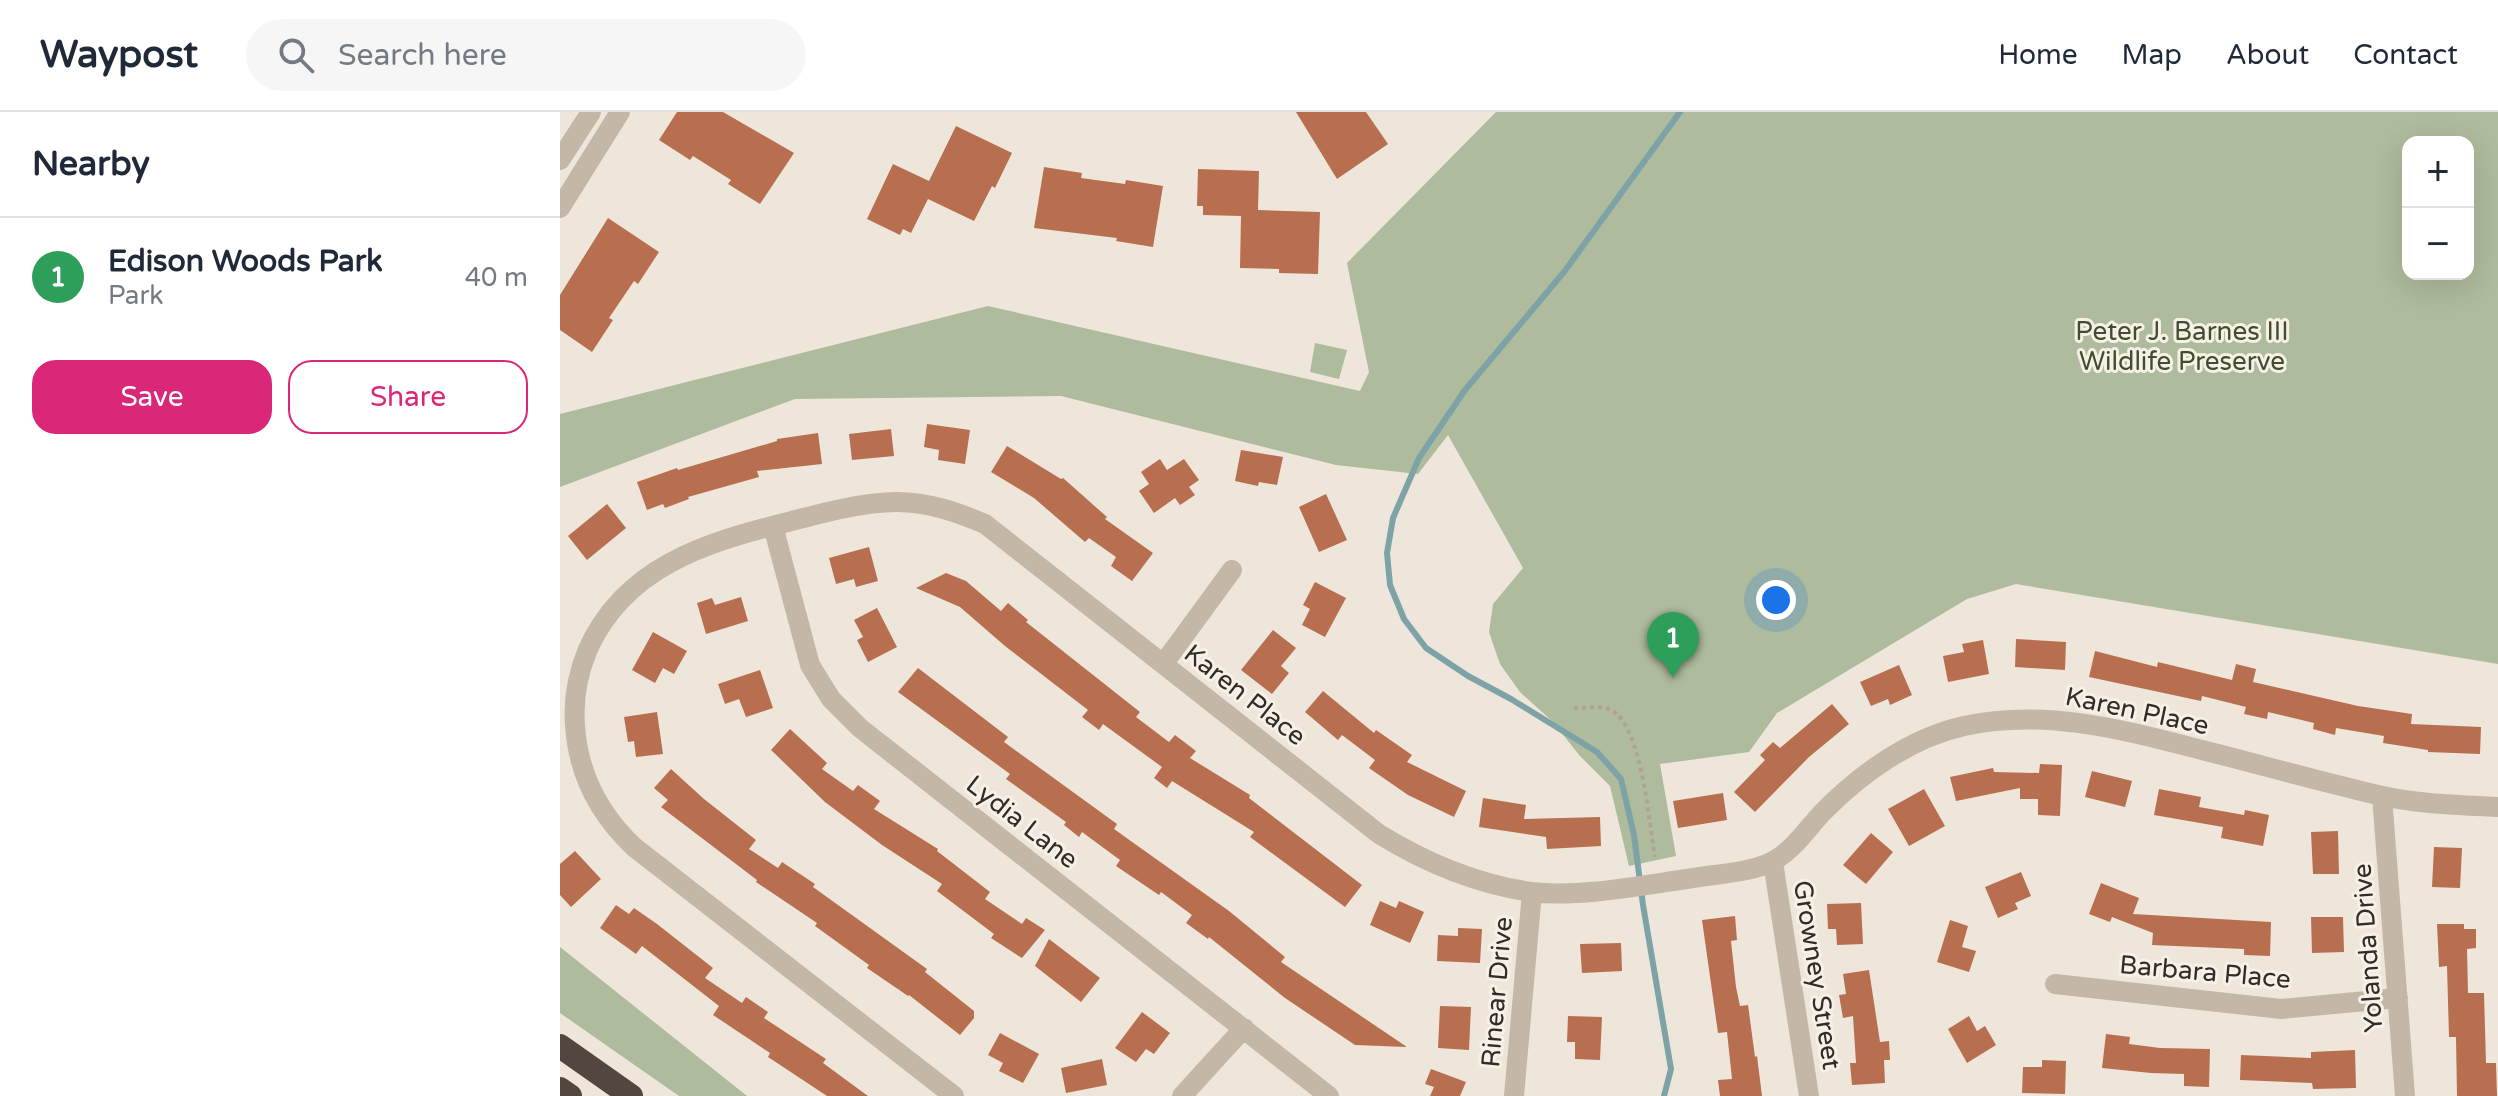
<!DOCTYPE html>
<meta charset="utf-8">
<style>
body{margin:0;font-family:"Varela Round",sans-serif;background:#f6f6f7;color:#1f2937}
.controls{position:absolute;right:24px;top:24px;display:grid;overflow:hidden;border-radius:16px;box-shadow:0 8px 32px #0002}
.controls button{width:72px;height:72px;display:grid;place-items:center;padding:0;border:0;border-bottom:2px solid #e0e1e3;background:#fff;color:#1f2937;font:40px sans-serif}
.you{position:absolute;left:1216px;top:488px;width:28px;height:28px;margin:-20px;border:6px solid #fff;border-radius:50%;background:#1a73e8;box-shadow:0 0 0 12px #1a73e833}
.badge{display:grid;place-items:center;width:52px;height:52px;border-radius:50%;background:#db2777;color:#fff;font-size:26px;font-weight:700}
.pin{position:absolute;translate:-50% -66px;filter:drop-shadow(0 2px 4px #0008)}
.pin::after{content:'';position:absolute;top:42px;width:28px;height:24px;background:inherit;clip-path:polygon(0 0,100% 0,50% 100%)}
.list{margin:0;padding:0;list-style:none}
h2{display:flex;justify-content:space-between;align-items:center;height:104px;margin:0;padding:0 32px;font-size:34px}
h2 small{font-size:26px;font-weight:400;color:#747a83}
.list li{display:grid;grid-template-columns:52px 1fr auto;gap:24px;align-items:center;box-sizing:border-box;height:120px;padding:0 32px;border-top:2px solid #e0e1e3}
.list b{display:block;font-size:30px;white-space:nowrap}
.list p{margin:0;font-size:26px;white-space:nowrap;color:#747a83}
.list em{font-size:26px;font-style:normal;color:#747a83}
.actions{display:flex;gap:16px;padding:24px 32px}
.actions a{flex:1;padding:18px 0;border:2px solid #db2777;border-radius:24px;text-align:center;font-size:28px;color:#db2777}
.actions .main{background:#db2777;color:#fff}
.icon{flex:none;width:44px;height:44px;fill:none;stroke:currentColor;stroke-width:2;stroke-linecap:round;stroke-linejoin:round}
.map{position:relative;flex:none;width:1938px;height:984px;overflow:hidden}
header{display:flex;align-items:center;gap:48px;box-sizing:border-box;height:112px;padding:0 40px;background:#fff;border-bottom:2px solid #e0e1e3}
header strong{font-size:38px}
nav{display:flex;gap:44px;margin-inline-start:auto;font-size:28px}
.search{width:560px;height:72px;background:#f6f6f7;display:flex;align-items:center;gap:20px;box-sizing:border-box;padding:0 28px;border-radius:44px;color:#747a83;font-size:30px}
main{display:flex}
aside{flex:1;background:#fff}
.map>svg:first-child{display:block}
</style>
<header>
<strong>Waypost</strong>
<div class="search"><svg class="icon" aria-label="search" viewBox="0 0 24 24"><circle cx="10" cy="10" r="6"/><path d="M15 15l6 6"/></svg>Search here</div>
<nav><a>Home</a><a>Map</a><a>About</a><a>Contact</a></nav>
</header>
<main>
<aside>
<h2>Nearby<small></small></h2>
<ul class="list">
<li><span class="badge" style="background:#2e9e5b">1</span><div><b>Edison Woods Park</b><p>Park</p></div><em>40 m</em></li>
</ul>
<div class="actions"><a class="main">Save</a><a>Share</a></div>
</aside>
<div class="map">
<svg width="1938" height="984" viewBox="0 0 1938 984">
<rect width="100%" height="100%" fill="#eee6da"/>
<path fill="#aebb9c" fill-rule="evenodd" d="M936 0H1938V552L1456 472 1407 487 1217 601 1189 640 1100 652 1116 744 1069 754 1050 674 1020 644 992 609 960 580 940 552 929 520 933 492 963 456 888 323 858 362 776 353 501 284 235 287 0 375V302L428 194 800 279 809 260 787 151ZM1848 30H1908V162H1848Z
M755 231 787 238 779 267 750 260Z
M0 835 187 984H119L0 901Z"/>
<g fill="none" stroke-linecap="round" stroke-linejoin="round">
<path stroke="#7da3a7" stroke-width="6" d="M1104 984 1111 957 1083 793 1074 723 1061 667 1037 640 951 587 908 564 866 536 844 507 830 473 827 441 833 406 859 346 905 278 1004 160 1120 0"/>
</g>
<path fill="#b76f4f" d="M117 0H163L234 41 200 92 168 72 171 68 133 44 130 48 99 28Z
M736 0H806L828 32 777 67Z
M396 14 452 41 435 76 432 74 414 109 368 87 351 121 343 117 340 123 307 107 333 52 369 69Z
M484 55 522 61 521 66 565 72 566 68 603 74 593 135 556 129 557 126 474 116Z
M638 57 699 59 698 98 760 100 758 162 719 161V157L680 156 681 104 643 103V94H637Z
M48 106 99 140 78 172 74 169 49 206 53 208 32 240 0 218V183Z
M367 312 410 318 405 352 378 348 379 338 364 335Z
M331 317 334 344 292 348 289 322Z
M258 321 262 352 197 359 199 365 128 385 129 387 105 396 103 392 87 398 77 370 117 356 118 358 217 329V327Z
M447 334 501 367 503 366 547 405 545 407 593 441 572 469 551 454 556 445 529 426 525 430 474 386 431 360Z
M681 338 723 345 717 373 699 370 698 374 675 369Z
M600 347 607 358 624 347 639 368 629 375 635 383 620 393 615 386 594 401 579 379 589 372 581 360Z
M766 382 787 428 759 440 739 395Z
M47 392 66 416 27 448 8 424Z
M309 435 318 469 296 475 294 467 276 472 269 446Z
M386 461 406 469 441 499 448 491 468 508 466 510 580 600 576 605 609 630 615 623 636 639 630 646 690 683 689 686 802 773 785 795 690 725 694 720 612 669 607 676 594 666 602 655 543 612 539 618 522 605 528 598 445 534 400 495 356 476Z
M755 470 786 486 765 525 742 513 750 497 743 493Z
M181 485 188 509 146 522 137 491 152 486 155 493Z
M317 496 337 535 308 550 297 528 303 525 294 508Z
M713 518 736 536 721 554 729 561 712 582 681 558Z
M93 520 127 539 114 562 103 556 95 571 72 558Z
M1456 527 1506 530 1505 558 1455 555Z
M1423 528 1429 562 1388 570 1383 544 1404 540 1402 532Z
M1535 539 1597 555 1598 550 1672 568 1676 552 1696 557 1693 570 1798 594 1852 602 1851 612 1921 615 1920 642 1868 640V638L1823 631 1824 624 1776 616 1775 623 1753 617 1754 611 1708 600 1707 607 1684 602 1686 595 1642 584 1641 589 1529 565Z
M1339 553 1352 583 1330 593 1328 587 1311 594 1300 570Z
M358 556 448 625 444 630 557 712 554 717 669 799 725 845 721 850 847 935 795 933 725 886 649 825 648 827 626 811 632 803 601 780 599 783 556 754 560 748 522 720 519 725 504 713 506 710 446 667 450 662 338 580Z
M200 558 213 596 186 605 179 587 165 592 158 572Z
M763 579 814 621 816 618 852 643 847 650 906 679 894 705 848 683 809 656 815 648 782 623 778 628 745 600Z
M1272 592 1289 612 1249 645 1195 700 1174 680 1205 648 1200 643 1213 630 1220 636Z
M97 600 103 642 76 645 74 629 68 630 64 605Z
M230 617 267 651 262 657 293 679 298 673 320 689 314 697 378 737 377 739 430 780 425 787 462 812 466 806 485 818 462 846 431 826 434 822 377 779 382 772 322 733 265 690 211 638Z
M1480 652 1502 653 1500 704 1478 703V687H1460V676L1396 689 1390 665 1433 656 1434 660 1479 661Z
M111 657 144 687 196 728 189 737 218 756 222 750 255 772 253 775 367 857 365 860 414 899V906L400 923 349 883 348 884 307 856 309 853 255 814 257 811 196 770 197 768 101 695 108 688 94 676Z
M1532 659 1572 669 1565 695 1525 685Z
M1364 677 1385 714 1349 734 1328 697Z
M1599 677 1641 685 1639 695 1684 703 1685 698 1709 703 1703 734 1661 726 1663 715 1594 703Z
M1163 681 1167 708 1118 716 1113 689Z
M923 686 966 693 964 707 1040 705 1041 734 987 737 986 725 919 715Z
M1778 719 1779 762H1753L1751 720Z
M1311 721 1333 740 1306 772 1283 753Z
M1874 735 1902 736 1900 776 1872 775Z
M15 739 41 767 11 795 0 783V752Z
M1461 760 1471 784 1455 791 1458 797 1438 806 1425 775Z
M1541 771 1579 786 1573 802 1711 810 1710 844 1684 843V837L1592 833 1593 821 1552 805 1550 810 1529 802Z
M820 789 836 796 839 789 864 800 850 831 810 813Z
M1301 791 1303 832 1277 833 1276 817H1268L1267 792Z
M56 793 69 802 74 796 97 812 153 856 145 866 182 891 186 885 208 900 204 906 266 947 263 951 308 984H267L208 945 210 941 153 903 159 894 82 834 76 842 40 816Z
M1175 804 1177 828 1171 829 1176 875 1180 894 1188 893 1195 945 1197 944 1202 984H1160L1158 968 1172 967 1167 920 1158 921 1142 808Z
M1751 805H1783L1784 840 1752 841Z
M1390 808 1408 814 1402 835 1416 839 1409 860 1377 850Z
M1877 812H1904V817H1916V836L1907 837 1908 881H1924L1926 951H1936L1937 984H1897L1896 925H1889L1887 854 1879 855Z
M898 816 922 817 920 851 877 849 878 823 898 824Z
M489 827 540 866 521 890 475 854Z
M1061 831 1062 859 1022 861 1020 832Z
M1309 858 1320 930 1329 929 1330 948H1324L1325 971 1292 973 1290 951H1296L1293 904 1283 906 1279 883 1286 882 1283 862Z
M880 894 911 895 909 938 878 936Z
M582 900 610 921 594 942 586 937 576 950 555 936Z
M1008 904 1042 905 1040 948 1015 947V930H1007Z
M1409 904 1417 919 1425 914 1436 933 1407 951 1388 917Z
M440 921 479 942 463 971 439 959 443 951 428 943Z
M1546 922 1570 925 1569 932 1600 936 1650 937 1649 975 1624 974V962L1591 961 1542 956Z
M1795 938 1796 976 1753 977 1752 971 1680 968 1681 943 1751 946V940Z
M542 947 547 973 506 981 501 956Z
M1482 948 1506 949 1505 982 1462 981 1463 955H1482Z
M871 957 906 970 900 984H870L874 975 865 972Z"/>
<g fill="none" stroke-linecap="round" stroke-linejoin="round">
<path stroke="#b0a192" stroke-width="4" stroke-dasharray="4 4" stroke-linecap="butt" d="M1014 596C1025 596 1040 593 1051 598 1082 613 1089 712 1095 745"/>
<path stroke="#c4b7a8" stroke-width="20" d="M0 48 31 0
M0 96 60 0
M213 414 250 553 271 587 300 616 769 984
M604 551 672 458
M1822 684 1845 984
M1213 750 1249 984
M1495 872 1721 897 1838 886
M394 984 74 735C38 701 18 662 15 613 13 587 18 561 28 537 65 455 145 431 224 411 258 402 302 390 337 390 368 390 397 400 425 412L819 722C866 751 916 772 971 780 1019 786 1084 773 1133 766 1156 762 1196 760 1215 748 1234 737 1247 717 1262 701 1300 662 1350 626 1404 614 1484 596 1564 618 1642 638 1701 653 1759 669 1818 683 1856 692 1899 693 1938 695
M622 984 684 916
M954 984 972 780"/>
<path stroke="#52463f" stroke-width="24" d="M0 934 71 984
M0 977 10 984"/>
</g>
<g text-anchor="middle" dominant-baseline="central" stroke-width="6" stroke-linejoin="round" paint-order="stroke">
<g font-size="26" fill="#404d2e" stroke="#f6f0e6">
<text x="1622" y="219">Peter J. Barnes III<tspan x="1622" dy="30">Wildlife Preserve</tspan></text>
</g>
<g font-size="26" fill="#322b27" stroke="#f6f0e6">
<text transform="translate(685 583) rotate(38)">Karen Place</text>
<text transform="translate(1577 599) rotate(12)">Karen Place</text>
<text transform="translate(462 710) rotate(38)">Lydia Lane</text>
<text transform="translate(1808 836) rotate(-94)">Yolanda Drive</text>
<text transform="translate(1645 860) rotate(5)">Barbara Place</text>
<text transform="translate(1257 863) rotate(81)">Growney Street</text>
<text transform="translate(937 880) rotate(-85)">Rinear Drive</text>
</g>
</g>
</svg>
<div class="controls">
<button>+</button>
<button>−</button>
</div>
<div class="you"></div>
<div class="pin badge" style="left:1113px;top:566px;background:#2e9e5b">1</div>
</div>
</main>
